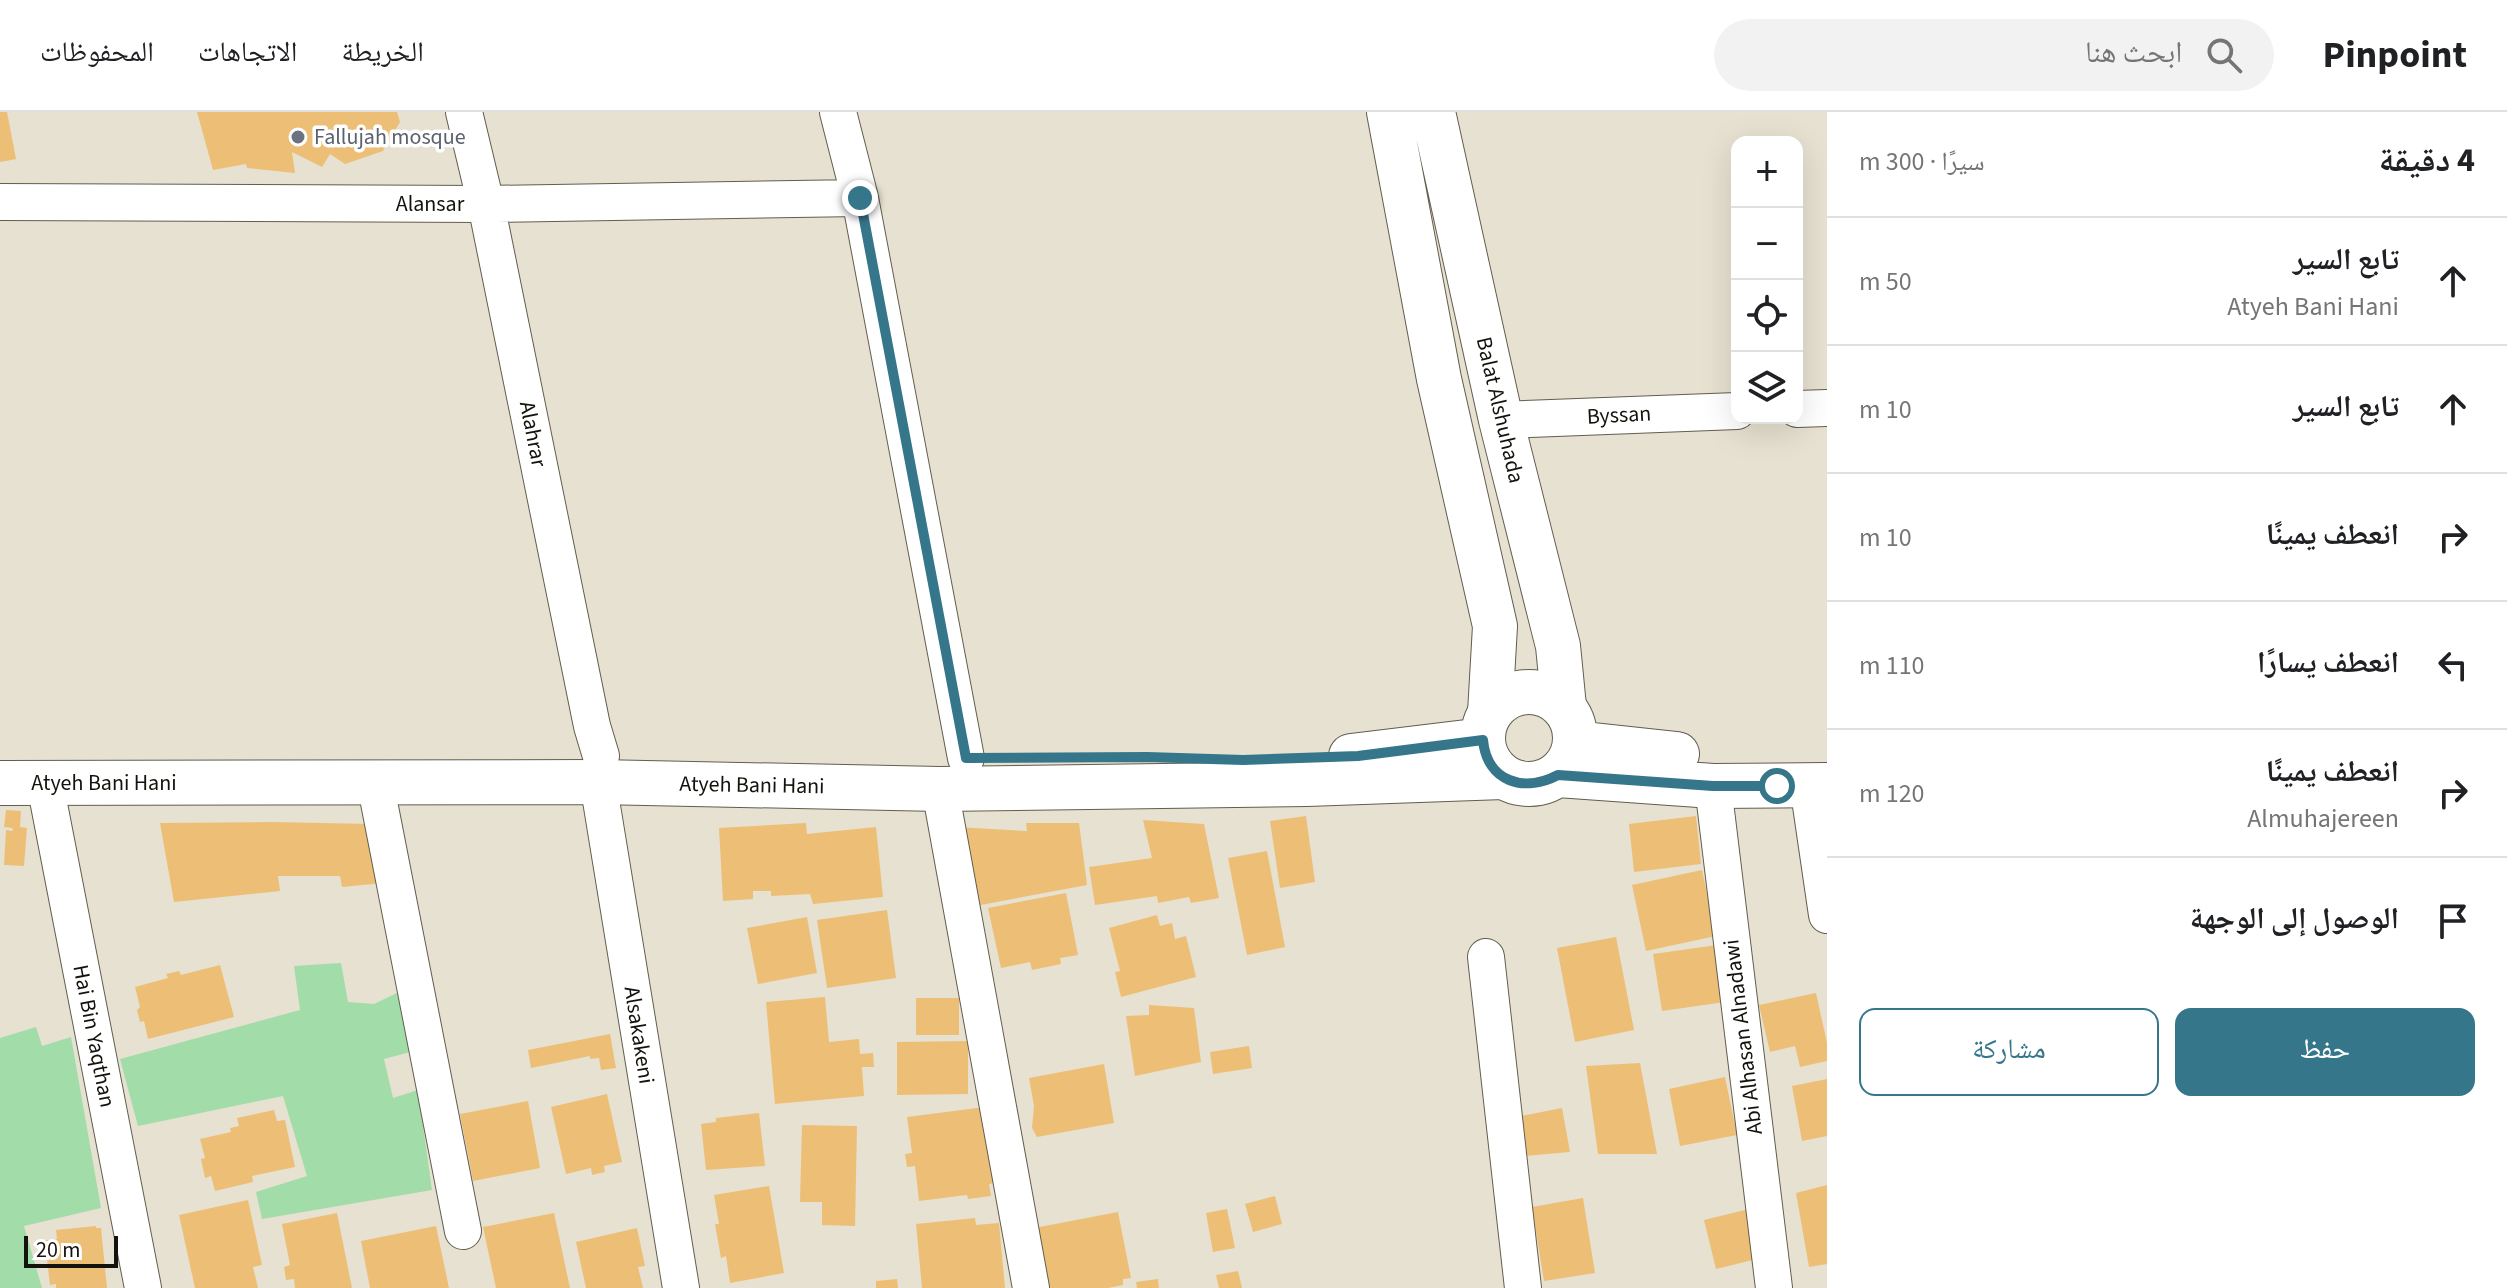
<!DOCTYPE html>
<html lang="ar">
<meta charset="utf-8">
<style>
body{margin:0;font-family:"Source Sans 3","Noto Naskh Arabic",sans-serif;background:#f2f2f2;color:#202124;direction:rtl}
.controls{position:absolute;right:24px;top:24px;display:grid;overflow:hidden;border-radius:16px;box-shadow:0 8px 32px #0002}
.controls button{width:72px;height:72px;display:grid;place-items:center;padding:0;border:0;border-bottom:2px solid #e0e0e0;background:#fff;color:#202124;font:40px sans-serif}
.scale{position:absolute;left:24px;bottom:20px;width:94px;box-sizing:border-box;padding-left:8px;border:4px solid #14120c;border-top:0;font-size:22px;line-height:28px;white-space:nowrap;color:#14120c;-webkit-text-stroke:6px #fff;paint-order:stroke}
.stop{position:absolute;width:24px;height:24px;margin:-18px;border:6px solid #36768a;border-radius:50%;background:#fff}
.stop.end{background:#36768a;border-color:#fff;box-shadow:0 2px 8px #0008}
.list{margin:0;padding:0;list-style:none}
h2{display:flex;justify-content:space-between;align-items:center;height:104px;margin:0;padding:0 32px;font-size:34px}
h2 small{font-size:26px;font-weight:400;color:#757577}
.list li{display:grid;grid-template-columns:52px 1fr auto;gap:24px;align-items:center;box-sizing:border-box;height:128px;padding:0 32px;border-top:2px solid #e0e0e0}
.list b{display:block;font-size:30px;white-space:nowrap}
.list p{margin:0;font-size:26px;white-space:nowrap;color:#757577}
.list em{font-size:26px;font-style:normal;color:#757577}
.actions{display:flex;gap:16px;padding:24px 32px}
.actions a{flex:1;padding:18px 0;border:2px solid #36768a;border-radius:16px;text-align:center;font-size:28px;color:#36768a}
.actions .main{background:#36768a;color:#fff}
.icon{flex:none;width:44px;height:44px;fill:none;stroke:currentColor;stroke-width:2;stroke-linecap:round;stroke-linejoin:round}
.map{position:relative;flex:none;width:1827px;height:1176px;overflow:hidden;direction:ltr}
header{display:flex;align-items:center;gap:48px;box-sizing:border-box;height:112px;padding:0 40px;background:#fff;border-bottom:2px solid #e0e0e0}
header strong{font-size:38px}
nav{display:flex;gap:44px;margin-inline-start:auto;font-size:28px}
.search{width:560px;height:72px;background:#f2f2f2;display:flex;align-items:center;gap:20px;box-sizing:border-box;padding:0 28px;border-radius:44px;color:#757577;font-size:30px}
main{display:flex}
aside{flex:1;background:#fff}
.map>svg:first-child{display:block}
</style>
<header>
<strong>Pinpoint</strong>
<div class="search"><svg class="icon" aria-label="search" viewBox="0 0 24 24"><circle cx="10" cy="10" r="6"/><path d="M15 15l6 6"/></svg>ابحث هنا</div>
<nav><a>الخريطة</a><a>الاتجاهات</a><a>المحفوظات</a></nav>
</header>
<main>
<aside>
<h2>4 دقيقة<small>سيرًا · 300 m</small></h2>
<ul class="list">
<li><svg class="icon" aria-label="ahead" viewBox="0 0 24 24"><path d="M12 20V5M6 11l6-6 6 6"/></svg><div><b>تابع السير</b><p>Atyeh Bani Hani</p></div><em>50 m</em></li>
<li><svg class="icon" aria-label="ahead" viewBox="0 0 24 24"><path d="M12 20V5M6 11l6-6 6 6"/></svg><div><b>تابع السير</b></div><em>10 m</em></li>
<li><svg class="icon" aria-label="right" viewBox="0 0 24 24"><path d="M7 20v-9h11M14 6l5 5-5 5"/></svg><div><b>انعطف يمينًا</b></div><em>10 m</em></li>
<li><svg class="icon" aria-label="left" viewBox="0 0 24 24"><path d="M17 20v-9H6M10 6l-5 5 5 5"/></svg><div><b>انعطف يسارًا</b></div><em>110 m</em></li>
<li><svg class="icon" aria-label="right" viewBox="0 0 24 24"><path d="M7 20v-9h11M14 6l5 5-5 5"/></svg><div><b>انعطف يمينًا</b><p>Almuhajereen</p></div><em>120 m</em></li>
<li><svg class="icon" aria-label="arrive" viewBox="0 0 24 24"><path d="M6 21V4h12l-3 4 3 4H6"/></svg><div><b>الوصول إلى الوجهة</b></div></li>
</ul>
<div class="actions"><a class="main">حفظ</a><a>مشاركة</a></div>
</aside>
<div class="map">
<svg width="1827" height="1176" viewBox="0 0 1827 1176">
<rect width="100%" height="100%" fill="#e6e1d0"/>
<path fill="#a2dca9" d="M341 851 348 890 374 892 399 880 410 940 384 947 393 986 418 978 432 1078 262 1107 256 1080 307 1064 283 984 138 1014 120 947 300 898 294 854Z
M36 915 42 934 71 925 101 1096 24 1114 42 1176H0V926Z"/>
<path fill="#edbf76" d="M0 0H7L16 47 0 50Z
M197 0H397L400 10 383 39 345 52 330 42 322 55 292 40 295 61 247 56 246 52 213 58Z
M6 698 21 699 20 715 27 716 24 754 4 753 6 718 13 719 12 716 4 715Z
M1306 704 1315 770 1280 776 1270 709Z
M1696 704 1701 752 1634 760 1629 712Z
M1143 708 1204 712 1219 786 1191 791 1189 785 1158 791 1157 784 1095 793 1089 755 1152 746Z
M272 710 371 712 383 771 342 775 340 764H278L280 779 174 790 160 711Z
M806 711 807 722 876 715 883 785 813 792 810 782 771 784V779H753V787L723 789 719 716Z
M1026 711H1079L1087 773 970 795 956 715 1027 719Z
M1267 739 1285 835 1247 843 1228 746Z
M1702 758 1716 824 1646 839 1632 773Z
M1066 781 1078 843 1060 846 1061 852 1032 858 1030 850 1001 856 988 796Z
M887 798 896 866 827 876 817 808Z
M1157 803 1160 814 1172 811 1175 827 1186 824 1196 865 1121 885 1115 860 1120 859 1109 816Z
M807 805 817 861 758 872 747 816Z
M1616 825 1634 918 1575 930 1557 836Z
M1717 833 1725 890 1662 899 1653 842Z
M220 853 234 905 148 927 144 909 140 910 137 898 140 895 135 875 168 866 166 862 179 859 181 863Z
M1816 881 1827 931V949L1800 955 1795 934 1770 940 1759 893Z
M825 885 829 930 859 927 860 942 873 941 874 955H862L864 984 775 992 766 890Z
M916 886H959V923H916Z
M1149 893 1194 896 1201 950 1135 964 1126 904 1149 903Z
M610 922 616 956 601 958 599 946 590 947V944L531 956 528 938Z
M968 929V982L897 983V930Z
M1249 934 1252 956 1213 962 1210 940Z
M1640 951 1657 1042H1598L1586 954Z
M1104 952 1114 1011 1037 1025 1032 1016 1034 994 1029 966Z
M1725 965 1737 1023 1680 1034 1669 977Z
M1827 967V1024L1802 1029 1792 974Z
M607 982 622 1050 604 1054 605 1060 592 1063 591 1056 566 1062 551 995Z
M528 989 540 1056 473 1069 460 1002Z
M985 995 999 1070 989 1072 991 1084 968 1087 967 1083 919 1089 915 1054 907 1055 905 1042 912 1041 907 1005Z
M1562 996 1570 1040 1523 1044 1516 1005Z
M274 998 277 1009 285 1008 295 1055 252 1064 253 1070 215 1079 211 1064 205 1066 201 1047 205 1046 200 1027 231 1020 230 1016 239 1014 237 1006Z
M759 1001 765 1054 706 1058 701 1012 716 1010V1006Z
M802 1013 857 1014 855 1114 822 1113V1090H800Z
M1827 1073V1152L1809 1155 1796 1081Z
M769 1074 784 1161 730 1171 726 1144 721 1146 715 1112H719L714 1083Z
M1275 1084 1282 1112 1253 1120 1245 1092Z
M1583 1086 1595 1161 1544 1169 1532 1095Z
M248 1088 262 1153 253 1155 258 1176H195L179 1103Z
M1753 1096 1757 1147 1716 1157 1704 1108Z
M1227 1097 1235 1136 1213 1140 1206 1101Z
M1118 1100 1131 1166 1123 1167V1173L1108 1176H1040L1029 1117Z
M337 1101 352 1176H295L294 1167 286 1168 284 1155 290 1153 282 1112Z
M554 1101 570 1176H496L483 1115Z
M975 1106 976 1113 999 1111 1005 1176H922L916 1112Z
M96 1114V1116H101L107 1176H56V1172L50 1173 46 1139H41L39 1129 57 1127 56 1118Z
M436 1114 449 1176H370L361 1129Z
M637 1116 645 1154 638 1155 643 1176H586L576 1130Z
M1238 1159 1242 1176H1219L1216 1163Z
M897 1167 898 1176H876V1169Z
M1158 1167 1159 1176H1137L1136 1170Z"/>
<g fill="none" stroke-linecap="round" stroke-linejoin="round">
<g stroke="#625d4e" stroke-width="38">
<path id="street" d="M464 0 486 92 592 614 601 644
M838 0 860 86 966 646
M0 90 486 92 860 86
M1797 297 1827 296
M1501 308 1737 299
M375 670 463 1119
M598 670 681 1176
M45 672 143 1176
M1808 673 1827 803
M1713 674 1774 1176
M940 677 1031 1176
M1486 845 1523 1176"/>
</g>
<g stroke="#625d4e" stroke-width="46">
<path id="secondary" d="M1483 626a46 46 0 1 1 92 0a46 46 0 1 1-92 0Z
M1575 631 1677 642
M1351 644 1483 628
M1558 663 1713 674 1827 673
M0 671 598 670 940 677 1307 672 1503 665"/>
</g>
<g stroke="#625d4e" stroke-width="46">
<path id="primary" d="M1389 0 1439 267 1495 514 1490 601
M1433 0 1501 308 1558 534 1564 595"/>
</g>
<use href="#street" stroke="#fff" stroke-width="36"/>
<use href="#secondary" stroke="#fff" stroke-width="44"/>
<use href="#primary" stroke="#fff" stroke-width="44"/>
</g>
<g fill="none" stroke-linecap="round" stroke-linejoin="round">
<path stroke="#36768a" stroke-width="10" d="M860 86 966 646 1147 645 1243 648 1358 644 1483 628C1487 670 1524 681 1558 663L1713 674H1777"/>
</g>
<circle fill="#6b7280" stroke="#fff" stroke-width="3" cx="298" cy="25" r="8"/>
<g text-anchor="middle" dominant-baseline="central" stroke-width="7" stroke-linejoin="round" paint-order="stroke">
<g font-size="22" fill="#5b616d" stroke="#fff" text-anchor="start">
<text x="314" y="25">Fallujah mosque</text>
</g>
<g font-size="22" fill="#14120c" stroke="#fff">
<text x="430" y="92">Alansar</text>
<text transform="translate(1500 298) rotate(77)">Balat Alshuhada</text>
<text transform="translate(1619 303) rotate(-3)">Byssan</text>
<text transform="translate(533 322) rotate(79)">Alahrar</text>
<text x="104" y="671">Atyeh Bani Hani</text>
<text transform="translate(752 673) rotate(1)">Atyeh Bani Hani</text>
<text transform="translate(639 923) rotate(81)">Alsakakeni</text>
<text transform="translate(94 924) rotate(79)">Hai Bin Yaqthan</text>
<text transform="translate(1743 925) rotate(-97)">Abi Alhasan Alnadawi</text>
</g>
</g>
</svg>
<div class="controls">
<button>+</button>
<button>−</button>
<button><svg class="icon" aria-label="locate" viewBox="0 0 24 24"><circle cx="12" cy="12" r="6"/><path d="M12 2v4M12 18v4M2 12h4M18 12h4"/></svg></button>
<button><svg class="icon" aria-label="layers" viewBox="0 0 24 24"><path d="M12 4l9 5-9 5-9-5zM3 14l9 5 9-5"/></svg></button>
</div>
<div class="scale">20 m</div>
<div class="stop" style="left:1777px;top:674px"></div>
<div class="stop end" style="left:860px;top:86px"></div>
</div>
</main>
